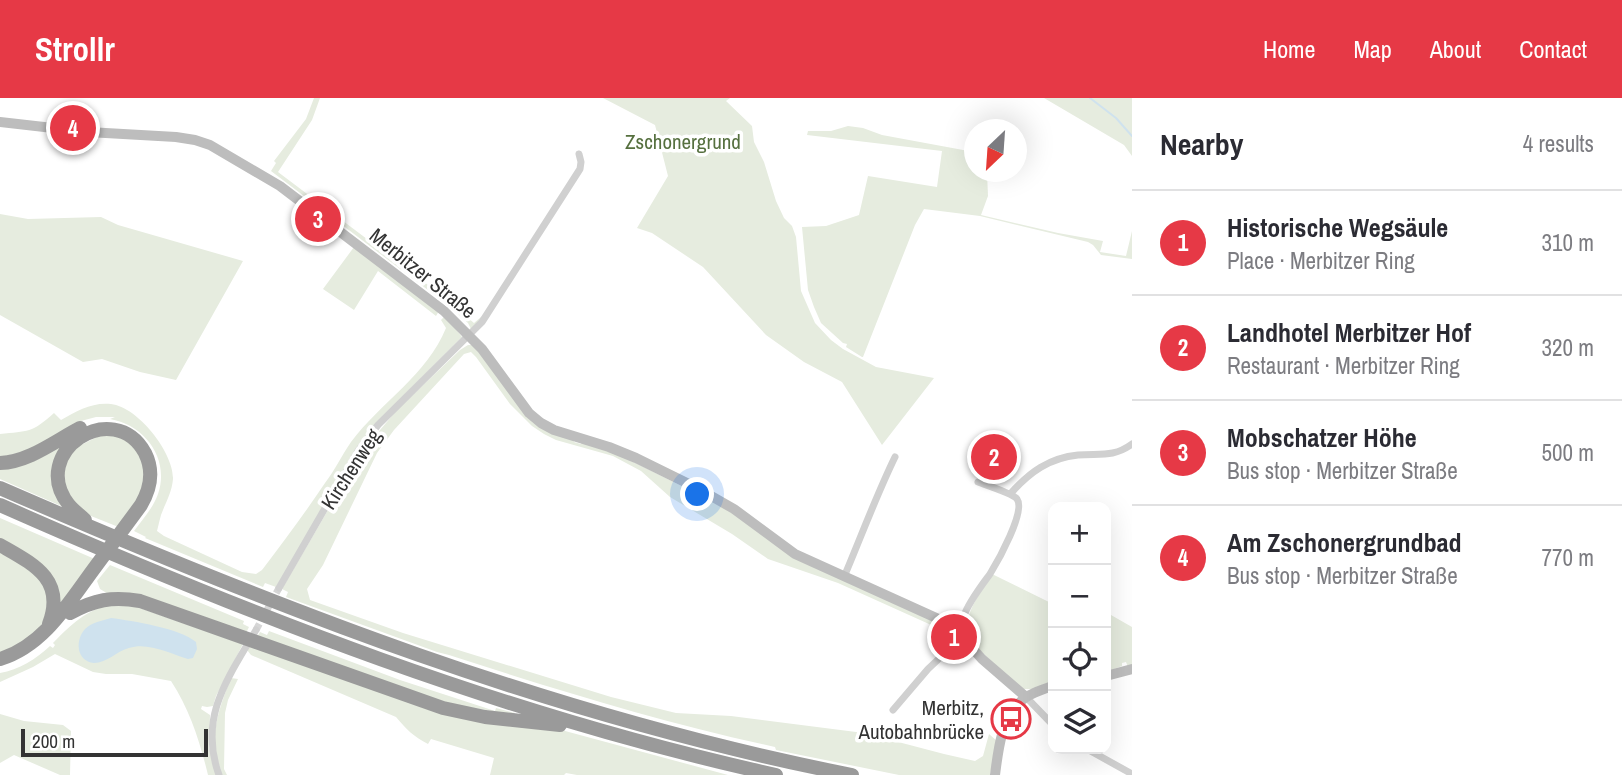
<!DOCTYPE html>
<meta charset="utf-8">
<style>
body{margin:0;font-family:"Archivo Narrow",sans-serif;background:#f2f2f3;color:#2b2b33}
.controls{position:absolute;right:21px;bottom:21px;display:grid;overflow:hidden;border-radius:14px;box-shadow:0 7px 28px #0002}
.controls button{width:63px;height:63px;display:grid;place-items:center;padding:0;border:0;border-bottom:2px solid #e1e1e2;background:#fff;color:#2b2b33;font:35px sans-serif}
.compass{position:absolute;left:964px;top:21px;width:63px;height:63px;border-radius:50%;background:#fff;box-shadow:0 7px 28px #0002;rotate:205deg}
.scale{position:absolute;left:21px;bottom:18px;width:187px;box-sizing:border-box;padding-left:7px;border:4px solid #333;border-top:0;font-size:19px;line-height:24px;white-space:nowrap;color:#333;-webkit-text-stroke:5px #fff;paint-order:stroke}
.you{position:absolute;left:698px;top:397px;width:24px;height:24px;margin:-18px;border:5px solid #fff;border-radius:50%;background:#1a73e8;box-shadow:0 0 0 10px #1a73e833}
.badge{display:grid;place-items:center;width:46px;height:46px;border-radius:50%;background:#e63946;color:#fff;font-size:23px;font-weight:700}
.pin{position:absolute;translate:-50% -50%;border:4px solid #fff;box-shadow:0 2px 7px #0006}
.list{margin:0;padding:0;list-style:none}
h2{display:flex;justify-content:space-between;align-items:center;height:91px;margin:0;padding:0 28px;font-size:30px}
h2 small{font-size:23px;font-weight:400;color:#7c7c81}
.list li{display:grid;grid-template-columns:46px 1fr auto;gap:21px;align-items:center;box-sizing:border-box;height:105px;padding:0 28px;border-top:2px solid #e1e1e2}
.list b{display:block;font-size:26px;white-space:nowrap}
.list p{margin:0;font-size:23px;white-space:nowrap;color:#7c7c81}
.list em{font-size:23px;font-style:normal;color:#7c7c81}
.icon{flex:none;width:38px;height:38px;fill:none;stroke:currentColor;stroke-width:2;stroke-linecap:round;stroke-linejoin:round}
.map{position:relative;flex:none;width:1132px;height:677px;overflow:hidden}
header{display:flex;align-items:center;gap:42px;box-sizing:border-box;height:98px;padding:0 35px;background:#e63946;color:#fff}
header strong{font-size:33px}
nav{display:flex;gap:38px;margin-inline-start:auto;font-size:24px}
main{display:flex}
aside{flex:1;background:#fff}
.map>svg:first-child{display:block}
</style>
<header>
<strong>Strollr</strong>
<nav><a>Home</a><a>Map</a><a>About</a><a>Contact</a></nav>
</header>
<main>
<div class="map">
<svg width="1132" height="677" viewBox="0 0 1132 677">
<rect width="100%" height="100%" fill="#fff"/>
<path fill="#e6ecdf" d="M314 0H320L312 22 278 74 440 196 474 225 481 219 482 224 471 231 468 225 449 208 271 73 276 65 274 63 306 21Z
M603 0H730L726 3 752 28 754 44 764 64 776 103 784 120 792 128 796 139 801 193 815 225 831 242 843 251 876 269 934 280 882 347 842 284 804 264 766 237 703 169 652 135 637 130 668 78 655 27Z
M1044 0H1132V58L1124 47Z
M848 28 863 30 882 37 974 54V74H987L988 98 981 117 1058 135 1103 143 1100 154 1126 158 1132 133V161L1101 157 1093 147 1088 144 980 118 924 111 915 127 863 259H862L846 249 847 246 843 245 821 225 814 209 808 192 802 129 826 128 859 117 868 78 937 89 942 53 807 37 808 33H831Z
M0 116 28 121 101 119 118 127 243 163 176 282 140 274 102 261 83 264 0 217Z
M354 149 439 213 436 218 378 173 354 212 323 191Z
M445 218 462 239 377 324 276 489 265 485 263 489 145 440 146 439 134 433C143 421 153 410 158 396 170 361 145 327 110 321L115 319H96L81 323 36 349 19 355 0 359V336C28 333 32 335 54 315L61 322C77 313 92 304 111 306 138 309 174 355 173 381 172 393 167 402 163 412 160 418 159 426 157 433L164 438 242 474 256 476 262 472C284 443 305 415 325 385 335 372 342 357 351 344 381 304 427 277 446 230L441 222Z
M468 247H473L526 315 573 341 574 344 581 346 582 344 609 352 734 414 779 448 944 527 949 535 838 485 768 461 732 436 670 399 641 373 613 358 556 342 544 336 532 328 510 306 476 259 471 254 464 256 394 332 377 355 323 467 307 491 310 502 403 535 611 599 676 615 731 618 864 635 944 656 975 663 983 658 989 636 997 643 990 677H899L776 652 775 649C665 625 557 592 449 557L437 554 286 499 288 494 282 491 363 352 367 353 365 361 367 362 371 353 369 345 397 312 460 252Z
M107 334 135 345 148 383 121 430 81 414 62 385 69 353Z
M75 337 62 355 68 411 0 381V367Z
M0 420 97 462 57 515V499L0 445Z
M0 451 46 484 50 515 35 537 0 557Z
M110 467 244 523 243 526 249 529 246 535 110 497 100 491 97 483Z
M992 476 1053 506V585L1033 591H1021L968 541C962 516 980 497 992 476Z
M113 506 137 509 243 546 216 598 213 608 207 609 202 608 201 611 210 617 209 649 216 677H208C200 644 190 612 171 583L132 576H106L93 574 55 556 33 569 0 584V575C19 572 36 561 50 548L53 550 55 547 53 545C72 526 85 512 113 506Z
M1111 517 1132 529V568L1128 569 1126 564 1122 565V568L1106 574V526Z
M269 533 400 582 495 613 496 610 515 615V617L450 606 257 539 260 534 267 537Z
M250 548 421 607 554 630 728 677H577L566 675 564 677H490L494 660 431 641 428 646C414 639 406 631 396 619L251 557 247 552Z
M231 580 238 581 228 602 225 615 224 671 227 677H222C220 668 216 659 215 650 213 625 222 603 231 580Z
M0 616 24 623 63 627 71 633 70 677H60L14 657 0 665Z"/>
<path fill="#cfe2ee" d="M111 520C133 523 179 530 196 544L197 551 193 560 188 561C170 556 149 544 129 550 117 553 107 565 94 565 76 563 75 542 85 531 92 524 102 523 111 520Z"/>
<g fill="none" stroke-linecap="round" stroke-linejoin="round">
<path stroke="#cfe2ee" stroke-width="2" d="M1090 0 1116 20 1132 38"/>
<path stroke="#d6d6d6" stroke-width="7" stroke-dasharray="7 3.5" stroke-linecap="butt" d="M256 532 279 490"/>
<path stroke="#d0d0d0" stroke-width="7" d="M1011 395C1030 374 1049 360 1078 357 1099 355 1113 360 1132 346
M844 479C861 439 876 398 895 359
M279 490 358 353 378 327 482 224 580 71 581 64 579 56
M943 523 964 517
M1026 599 1053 627
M893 612 928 571 962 539C963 533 962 524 964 518 968 505 982 487 990 476 998 463 1026 413 1017 401 1014 396 986 387 978 384
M1087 651 1132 676
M219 677C198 619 228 580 256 532"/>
<path stroke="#bdbdbd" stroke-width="10" d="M0 24 88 34 176 39 195 42 210 47 280 88 444 213 482 251 529 315 541 325 554 332 609 349 636 360 699 391 734 411 795 456 943 523 962 539 982 561 1026 599
M1106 578 1132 571
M995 677C998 654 1001 622 1019 605 1028 596 1041 592 1053 588"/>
<path stroke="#9a9a9a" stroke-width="14" d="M0 365C29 364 55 343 80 330
M0 390C276 510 555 619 852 677
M0 407C251 518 507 618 776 677
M0 447C33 466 66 481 49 526
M70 515C94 502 112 498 140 503L443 610 485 619 560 627
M0 561C43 548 68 506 93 472 109 450 125 429 141 407 151 390 154 373 145 355 114 298 27 354 69 407 74 413 80 417 85 422"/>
</g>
<defs>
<g id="bus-ring" transform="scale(2.0125)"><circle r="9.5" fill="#fff" stroke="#e63946" stroke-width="1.5"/><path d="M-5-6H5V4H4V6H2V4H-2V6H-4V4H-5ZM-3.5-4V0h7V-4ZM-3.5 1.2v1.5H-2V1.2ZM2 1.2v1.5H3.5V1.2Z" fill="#e63946"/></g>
</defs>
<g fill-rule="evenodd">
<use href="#bus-ring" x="1011" y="621"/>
</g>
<g text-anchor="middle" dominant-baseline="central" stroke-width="7" stroke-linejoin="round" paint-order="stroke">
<g font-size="21" fill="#56703f" stroke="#fff">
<text x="683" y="43">Zschonergrund</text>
</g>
<g font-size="21" fill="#333" stroke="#fff">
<text transform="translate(423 175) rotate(39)">Merbitzer Straße</text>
<text transform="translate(351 371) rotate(-57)">Kirchenweg</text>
</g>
<g font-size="21" fill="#333" stroke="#fff" text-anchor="end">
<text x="984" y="609">Merbitz,<tspan x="984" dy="24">Autobahnbrücke</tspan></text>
</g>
</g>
</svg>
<div class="controls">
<button>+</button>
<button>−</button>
<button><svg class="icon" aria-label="locate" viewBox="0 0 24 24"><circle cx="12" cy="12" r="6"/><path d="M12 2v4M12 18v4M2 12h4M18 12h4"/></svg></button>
<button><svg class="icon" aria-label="layers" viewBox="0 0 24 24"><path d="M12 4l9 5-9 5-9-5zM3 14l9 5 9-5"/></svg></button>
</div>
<svg class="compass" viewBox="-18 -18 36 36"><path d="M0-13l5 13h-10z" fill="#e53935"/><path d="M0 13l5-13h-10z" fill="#7c7c81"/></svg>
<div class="scale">200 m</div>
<div class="you"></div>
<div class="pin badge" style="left:954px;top:539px">1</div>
<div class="pin badge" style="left:994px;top:359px">2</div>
<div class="pin badge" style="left:318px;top:121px">3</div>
<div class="pin badge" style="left:73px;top:30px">4</div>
</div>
<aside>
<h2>Nearby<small>4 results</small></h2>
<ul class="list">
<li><span class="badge">1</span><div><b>Historische Wegsäule</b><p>Place · Merbitzer Ring</p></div><em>310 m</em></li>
<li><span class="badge">2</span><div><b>Landhotel Merbitzer Hof</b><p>Restaurant · Merbitzer Ring</p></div><em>320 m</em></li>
<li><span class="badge">3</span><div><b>Mobschatzer Höhe</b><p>Bus stop · Merbitzer Straße</p></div><em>500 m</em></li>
<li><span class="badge">4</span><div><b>Am Zschonergrundbad</b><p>Bus stop · Merbitzer Straße</p></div><em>770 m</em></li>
</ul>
</aside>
</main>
